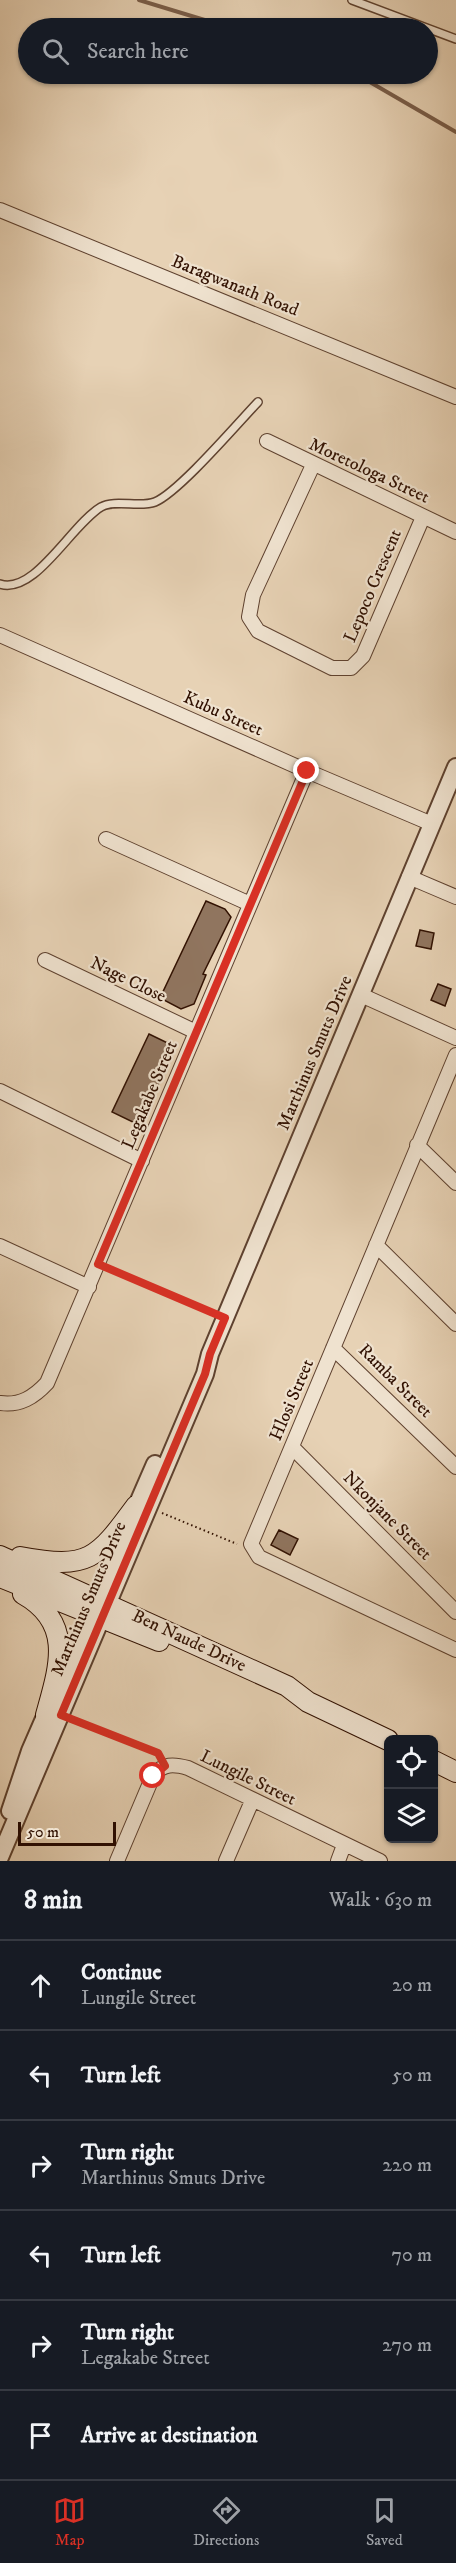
<!DOCTYPE html>
<meta charset="utf-8">
<style>
body{margin:0;font-family:"IM FELL DW Pica",serif;background:#242831;color:#f1f3f6}
.controls{position:absolute;right:18px;bottom:18px;display:grid;overflow:hidden;border-radius:9px;box-shadow:0 2px 4px #0004}
.controls button{width:54px;height:54px;display:grid;place-items:center;padding:0;border:0;border-bottom:2px solid #363941;background:#171b24;color:#f1f3f6;font:30px sans-serif}
.scale{position:absolute;left:18px;bottom:15px;width:98px;box-sizing:border-box;padding-left:6px;border:3px solid #311102;border-top:0;font-size:16px;line-height:21px;white-space:nowrap;color:#311102;-webkit-text-stroke:4px #efe2cf;paint-order:stroke}
.stop{position:absolute;width:18px;height:18px;margin:-14px;border:4px solid #d93025;border-radius:50%;background:#fff}
.stop.end{background:#d93025;border-color:#fff;box-shadow:0 2px 6px #0008}
.list{margin:0;padding:0;list-style:none}
h2{display:flex;justify-content:space-between;align-items:center;height:78px;margin:0;padding:0 24px;font-size:26px}
h2 small{font-size:20px;font-weight:400;color:#9ea1a6}
.list li{display:grid;grid-template-columns:39px 1fr auto;gap:18px;align-items:center;box-sizing:border-box;height:90px;padding:0 24px;border-top:2px solid #363941}
.list b{display:block;font-size:22px;white-space:nowrap}
.list p{margin:0;font-size:20px;white-space:nowrap;color:#9ea1a6}
.list em{font-size:20px;font-style:normal;color:#9ea1a6}
.icon{flex:none;width:33px;height:33px;fill:none;stroke:currentColor;stroke-width:2;stroke-linecap:round;stroke-linejoin:round}
.map{position:relative;flex:none;width:456px;height:1861px;overflow:hidden}
.search{position:absolute;background:#171b24;box-shadow:0 2px 4px #0004;left:18px;right:18px;top:18px;height:66px;display:flex;align-items:center;gap:15px;box-sizing:border-box;padding:0 21px;border-radius:33px;color:#9ea1a6;font-size:22px}
.sheet{height:618px;background:#171b24}
nav{display:flex;justify-content:space-around;align-items:center;box-sizing:border-box;height:84px;border-top:2px solid #363941;background:#171b24;font-size:16px;color:#9ea1a6}
nav a{display:grid;justify-items:center;gap:3px}
nav .on{color:#d93025}
.map>svg:first-child{display:block}
</style>
<div class="map">
<svg width="456" height="1861" viewBox="0 0 456 1861">
<rect width="100%" height="100%" fill="#e7d2b5"/>
<filter id="stains"><feTurbulence type="fractalNoise" baseFrequency=".00333" numOctaves="4"/><feColorMatrix values="0 0 0 0 .2 0 0 0 0 .09 0 0 0 0 .02 0 0 0 .5 -.17"/></filter>
<radialGradient id="worn" r=".72"><stop offset=".6" stop-color="#630" stop-opacity="0"/><stop offset="1" stop-color="#630" stop-opacity=".3"/></radialGradient>
<g fill="none" stroke-linecap="round" stroke-linejoin="round">
<path stroke="#795d49" stroke-width="4" d="M139 0 231 28
M356 74 456 132"/>
</g>
<path fill="#90755f" stroke="#311102" stroke-width="1.5" d="M206 901 225 909 231 917 203 974 206 975 194 1004 181 1009 160 998Z
M420 930 434 933 431 949 416 946Z
M438 984 451 989 445 1006 431 1000Z
M149 1034 176 1047 139 1125 112 1112Z
M279 1530 298 1539 290 1555 271 1545Z"/>
<g fill="none" stroke-linecap="round" stroke-linejoin="round">
<g stroke="#5e412f" stroke-width="10">
<path id="service" d="M352 0 456 39
M0 584C35 595 71 525 101 507 115 499 140 508 155 502 179 492 237 424 258 402"/>
</g>
<g stroke="#5e412f" stroke-width="16">
<path id="minor" d="M0 210 456 397
M267 441 456 532
M313 465 253 595 249 617 258 631 332 668H351L363 656 423 517
M0 635 307 771 432 824
M106 839 250 904
M409 877 456 897
M45 960 196 1032
M361 995 456 1038
M456 1055 251 1544 259 1557 456 1650
M0 1091 142 1161
M417 1145 456 1183
M376 1245 456 1324
M0 1246 89 1287
M333 1348 456 1467
M0 1403C20 1406 34 1397 47 1383L307 771
M292 1447 456 1612
M117 1861 153 1776C163 1763 174 1764 188 1768L380 1861
M226 1861 252 1801
M338 1861 344 1845"/>
</g>
<g stroke="#5e412f" stroke-width="20">
<path id="tertiary" d="M10 1811 30 1751 155 1464
M0 1857 205 1374 210 1354 456 767"/>
</g>
<g stroke="#311102" stroke-width="22">
<path id="secondary" d="M0 1556 287 1686 308 1702 388 1740
M20 1557C89 1570 97 1559 136 1506
M0 1577 159 1641
M23 1594C75 1623 59 1668 46 1715
M434 1761 456 1772"/>
</g>
<path stroke="#311102" stroke-width="2" stroke-dasharray="1.5 3" stroke-linecap="butt" d="M109 1269 212 1312
M162 1513 237 1544
M75 1720 159 1754"/>
<use href="#service" stroke="#efe2cf" stroke-width="7"/>
<use href="#minor" stroke="#efe2cf" stroke-width="14"/>
<use href="#tertiary" stroke="#efe2cf" stroke-width="16"/>
<use href="#secondary" stroke="#efe2cf" stroke-width="20"/>
</g>
<g fill="none" stroke-linecap="round" stroke-linejoin="round">
<path stroke="#d93025" stroke-width="8" d="M153 1776 165 1766 158 1753 61 1715 205 1374 210 1354 225 1318 98 1264 307 771"/>
</g>
<g text-anchor="middle" dominant-baseline="central" stroke-width="4.5" stroke-linejoin="round" paint-order="stroke">
<g font-size="18" fill="#311102" stroke="#efe2cf">
<text transform="translate(235 286) rotate(22)">Baragwanath Road</text>
<text transform="translate(369 471) rotate(25)">Moretologa Street</text>
<text transform="translate(373 586) rotate(-67)">Lepoco Crescent</text>
<text transform="translate(223 714) rotate(24)">Kubu Street</text>
<text transform="translate(128 980) rotate(26)">Nage Close</text>
<text transform="translate(315 1053) rotate(-67)">Marthinus Smuts Drive</text>
<text transform="translate(150 1095) rotate(-67)">Legakabe Street</text>
<text transform="translate(395 1381) rotate(45)">Ramba Street</text>
<text transform="translate(292 1400) rotate(-67)">Hlosi Street</text>
<text transform="translate(387 1516) rotate(45)">Nkonjane Street</text>
<text transform="translate(89 1599) rotate(-67)">Marthinus Smuts Drive</text>
<text transform="translate(189 1641) rotate(25)">Ben Naude Drive</text>
<text transform="translate(248 1778) rotate(26)">Lungile Street</text>
</g>
</g>
<rect width="100%" height="100%" filter="url(#stains)"/>
<rect width="100%" height="100%" fill="url(#worn)"/>
</svg>
<div class="controls">
<button><svg class="icon" aria-label="locate" viewBox="0 0 24 24"><circle cx="12" cy="12" r="6"/><path d="M12 2v4M12 18v4M2 12h4M18 12h4"/></svg></button>
<button><svg class="icon" aria-label="layers" viewBox="0 0 24 24"><path d="M12 4l9 5-9 5-9-5zM3 14l9 5 9-5"/></svg></button>
</div>
<div class="scale">50 m</div>
<div class="stop" style="left:153px;top:1776px"></div>
<div class="stop end" style="left:307px;top:771px"></div>
<div class="search"><svg class="icon" aria-label="search" viewBox="0 0 24 24"><circle cx="10" cy="10" r="6"/><path d="M15 15l6 6"/></svg>Search here</div>
</div>
<section class="sheet">
<h2>8 min<small>Walk · 630 m</small></h2>
<ul class="list">
<li><svg class="icon" aria-label="ahead" viewBox="0 0 24 24"><path d="M12 20V5M6 11l6-6 6 6"/></svg><div><b>Continue</b><p>Lungile Street</p></div><em>20 m</em></li>
<li><svg class="icon" aria-label="left" viewBox="0 0 24 24"><path d="M17 20v-9H6M10 6l-5 5 5 5"/></svg><div><b>Turn left</b></div><em>50 m</em></li>
<li><svg class="icon" aria-label="right" viewBox="0 0 24 24"><path d="M7 20v-9h11M14 6l5 5-5 5"/></svg><div><b>Turn right</b><p>Marthinus Smuts Drive</p></div><em>220 m</em></li>
<li><svg class="icon" aria-label="left" viewBox="0 0 24 24"><path d="M17 20v-9H6M10 6l-5 5 5 5"/></svg><div><b>Turn left</b></div><em>70 m</em></li>
<li><svg class="icon" aria-label="right" viewBox="0 0 24 24"><path d="M7 20v-9h11M14 6l5 5-5 5"/></svg><div><b>Turn right</b><p>Legakabe Street</p></div><em>270 m</em></li>
<li><svg class="icon" aria-label="arrive" viewBox="0 0 24 24"><path d="M6 21V4h12l-3 4 3 4H6"/></svg><div><b>Arrive at destination</b></div></li>
</ul>
</section>
<nav>
<a class="on"><svg class="icon" aria-label="map" viewBox="0 0 24 24"><path d="M3 6l6-2 6 2 6-2v14l-6 2-6-2-6 2zM9 4v14M15 6v14"/></svg>Map</a>
<a><svg class="icon" aria-label="directions" viewBox="0 0 24 24"><path d="M12 3l9 9-9 9-9-9zM9 14v-3h6M13 9l2 2-2 2"/></svg>Directions</a>
<a><svg class="icon" aria-label="saved" viewBox="0 0 24 24"><path d="M7 4h10v16l-5-4-5 4z"/></svg>Saved</a>
</nav>
